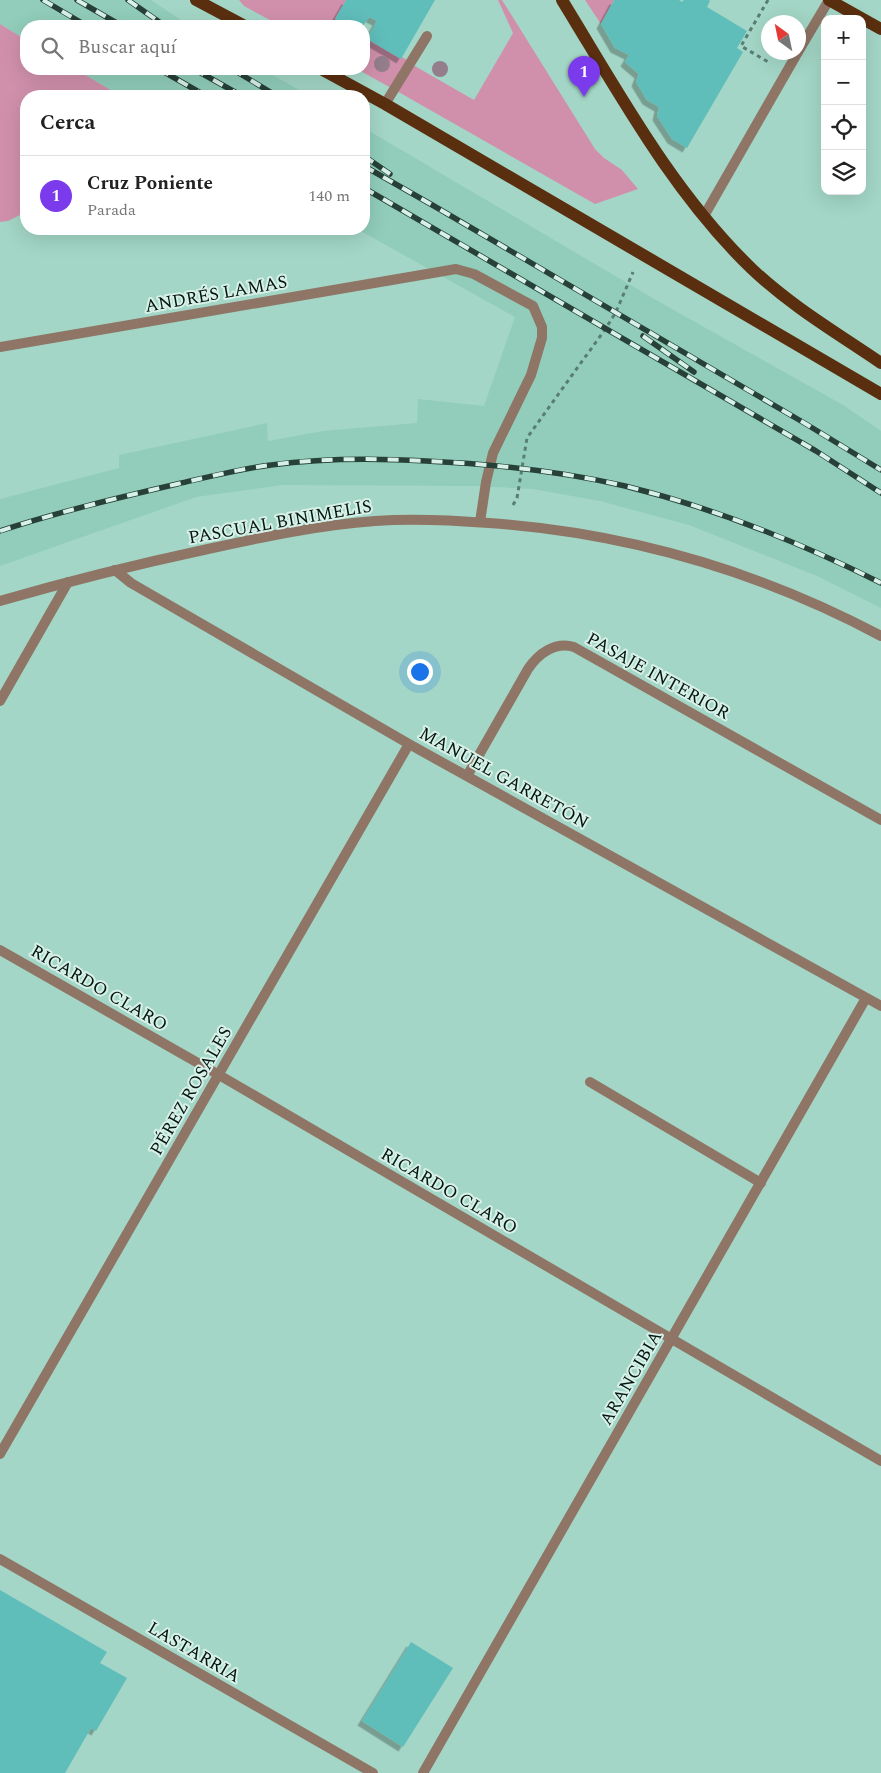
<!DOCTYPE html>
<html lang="es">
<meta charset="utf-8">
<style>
body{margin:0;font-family:Spectral,serif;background:#f6f6f6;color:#222}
.controls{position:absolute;right:15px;top:15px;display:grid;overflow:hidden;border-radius:10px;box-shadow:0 5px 20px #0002}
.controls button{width:45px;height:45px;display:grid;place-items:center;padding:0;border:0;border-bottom:1px solid #e0e0e0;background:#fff;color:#222;font:25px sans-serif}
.compass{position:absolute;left:761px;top:15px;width:45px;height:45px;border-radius:50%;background:#fff;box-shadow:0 5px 20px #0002;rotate:327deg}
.you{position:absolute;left:419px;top:671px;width:18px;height:18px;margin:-12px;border:4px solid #fff;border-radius:50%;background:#1a73e8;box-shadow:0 0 0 8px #1a73e833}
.badge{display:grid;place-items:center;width:32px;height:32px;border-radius:50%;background:#7c3aed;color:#fff;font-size:16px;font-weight:700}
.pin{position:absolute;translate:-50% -41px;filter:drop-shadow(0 1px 2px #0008)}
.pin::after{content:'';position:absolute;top:26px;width:18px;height:15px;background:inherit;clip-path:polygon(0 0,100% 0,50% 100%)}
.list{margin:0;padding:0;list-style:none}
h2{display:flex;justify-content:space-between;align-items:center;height:65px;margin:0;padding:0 20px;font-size:21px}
h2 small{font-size:16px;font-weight:400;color:#767676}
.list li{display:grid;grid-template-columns:32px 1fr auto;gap:15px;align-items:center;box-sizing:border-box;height:80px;padding:0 20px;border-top:1px solid #e0e0e0}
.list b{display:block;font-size:19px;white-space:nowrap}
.list p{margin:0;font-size:16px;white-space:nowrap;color:#767676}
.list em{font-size:16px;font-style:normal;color:#767676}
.icon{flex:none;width:28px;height:28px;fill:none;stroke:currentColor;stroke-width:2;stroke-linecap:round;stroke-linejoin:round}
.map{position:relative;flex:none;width:881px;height:1773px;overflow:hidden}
.search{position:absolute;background:#fff;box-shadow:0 5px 20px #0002;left:20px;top:20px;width:350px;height:55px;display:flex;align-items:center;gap:12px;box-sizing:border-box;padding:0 18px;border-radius:20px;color:#767676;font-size:19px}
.panel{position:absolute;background:#fff;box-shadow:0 5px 20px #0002;left:20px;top:90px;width:350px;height:145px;border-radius:20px}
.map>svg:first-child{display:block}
</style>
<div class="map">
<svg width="881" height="1773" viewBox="0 0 881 1773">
<defs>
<filter id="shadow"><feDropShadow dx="-4.5" dy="4.5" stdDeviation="0" flood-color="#0004"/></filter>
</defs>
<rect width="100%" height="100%" fill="#a3d6c6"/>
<path fill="#91cdba" d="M0 0H151L190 26H26V40L0 24Z
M75 69H262L310 96H121Z
M364 128 656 300 843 405 881 431V608L817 576 689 525 600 501 533 489 476 486 282 485 196 497 0 566V499L119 468V455L267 423 268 441 323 431 417 423 418 399 484 406 515 317 357 229H364Z"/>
<path fill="#d090ab" d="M239 0H346L335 19 348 26H281L244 6Z
M498 0H502L595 149 604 158 622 170 638 189 595 204 395 90 413 65 474 100 513 33Z
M585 0H614L601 24Z
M0 24 26 40V69H75L121 96H26V212L8 221 0 222Z
M364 35 407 60 391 88 357 69H364Z"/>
<path fill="#5fbdba" filter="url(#shadow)" d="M346 0H435L401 59 367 39 377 21 369 17 363 26H358L349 21 347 26 335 19Z
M614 0H679L682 2 684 0H709L710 1 707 7 747 31 737 48 743 52 687 148 672 139 657 116 659 107 647 100 636 82 639 74 625 62 629 55 615 48 601 24Z
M0 1590 107 1652 100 1663 127 1678 96 1731 91 1728 65 1773H0Z
M411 1642 453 1668 403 1747 362 1721Z"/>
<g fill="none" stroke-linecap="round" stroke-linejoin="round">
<path stroke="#597d72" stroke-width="3" stroke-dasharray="4 4" stroke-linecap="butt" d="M768 0 741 46 770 63
M513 505 517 498 527 438 606 328 616 312 633 272"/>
<path stroke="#8f7565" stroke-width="10" d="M385 104 427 36
M590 1082 761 1183"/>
<path stroke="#8f7565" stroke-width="10" d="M798 52 829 0
M704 216 798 52
M0 347 456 269 474 274 533 306 542 327V338L531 375 493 453 486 482 480 522
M115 570 131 583 150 594 409 744 881 1006
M0 701 68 582
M467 776 528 669C538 654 555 641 574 647L881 820
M0 950 219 1075 881 1461
M0 1454 409 744
M0 1559 373 1773
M423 1773 866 998"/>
<path stroke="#8f7565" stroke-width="10" d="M0 601C69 581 138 564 208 549 263 537 319 525 375 521 413 518 451 520 489 523 629 533 757 570 881 636"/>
<path stroke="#5a2f10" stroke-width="12" d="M196 0 245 26
M562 0C619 93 673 193 752 269 791 306 837 333 881 363
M829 0 881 29
M321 69 385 104 881 394"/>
<g stroke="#274038" stroke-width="5.5">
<path id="rail" d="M43 0 87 26
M77 0 122 26
M128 0 165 26
M159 69 206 96
M194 69 242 96
M232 69 277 96
M364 156 390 174
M364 166 434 206 806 424 881 470
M364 188 816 451 881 493
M643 336 694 372
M0 531C58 512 117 498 177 484 208 477 239 469 271 465 322 458 374 458 426 461 492 464 560 471 625 486 714 508 799 542 881 583"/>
</g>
<use href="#rail" stroke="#d8f1e8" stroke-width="4" stroke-dasharray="11" stroke-linecap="butt"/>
</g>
<g fill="#947e8c">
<circle cx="382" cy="64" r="8"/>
<circle cx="440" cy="69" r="8"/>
</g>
<g text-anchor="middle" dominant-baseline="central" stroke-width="4" stroke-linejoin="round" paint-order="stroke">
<g font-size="18" fill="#03150f" stroke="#d8f1e8">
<text transform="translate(216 294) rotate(-10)">ANDRÉS LAMAS</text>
<text transform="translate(280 522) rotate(-10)">PASCUAL BINIMELIS</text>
<text transform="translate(658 676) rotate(29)">PASAJE INTERIOR</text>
<text transform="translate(504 778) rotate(29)">MANUEL GARRETÓN</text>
<text transform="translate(99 988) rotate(30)">RICARDO CLARO</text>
<text transform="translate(191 1091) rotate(-60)">PÉREZ ROSALES</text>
<text transform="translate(449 1191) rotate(30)">RICARDO CLARO</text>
<text transform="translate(631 1378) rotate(-60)">ARANCIBIA</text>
<text transform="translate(194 1652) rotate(30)">LASTARRIA</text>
</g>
</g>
</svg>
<div class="controls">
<button>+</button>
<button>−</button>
<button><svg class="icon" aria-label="locate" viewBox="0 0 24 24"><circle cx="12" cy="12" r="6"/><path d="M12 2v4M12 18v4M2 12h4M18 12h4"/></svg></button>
<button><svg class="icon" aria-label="layers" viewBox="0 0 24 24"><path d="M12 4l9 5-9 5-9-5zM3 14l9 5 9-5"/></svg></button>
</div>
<svg class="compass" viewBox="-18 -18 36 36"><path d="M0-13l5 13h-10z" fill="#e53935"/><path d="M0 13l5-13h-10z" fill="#767676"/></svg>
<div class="you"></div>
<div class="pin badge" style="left:584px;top:97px">1</div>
<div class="search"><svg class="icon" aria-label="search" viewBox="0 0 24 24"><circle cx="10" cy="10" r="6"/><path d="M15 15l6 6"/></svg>Buscar aquí</div>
<section class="panel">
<h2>Cerca<small></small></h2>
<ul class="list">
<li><span class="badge">1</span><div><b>Cruz Poniente</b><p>Parada</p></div><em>140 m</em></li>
</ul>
</section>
</div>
